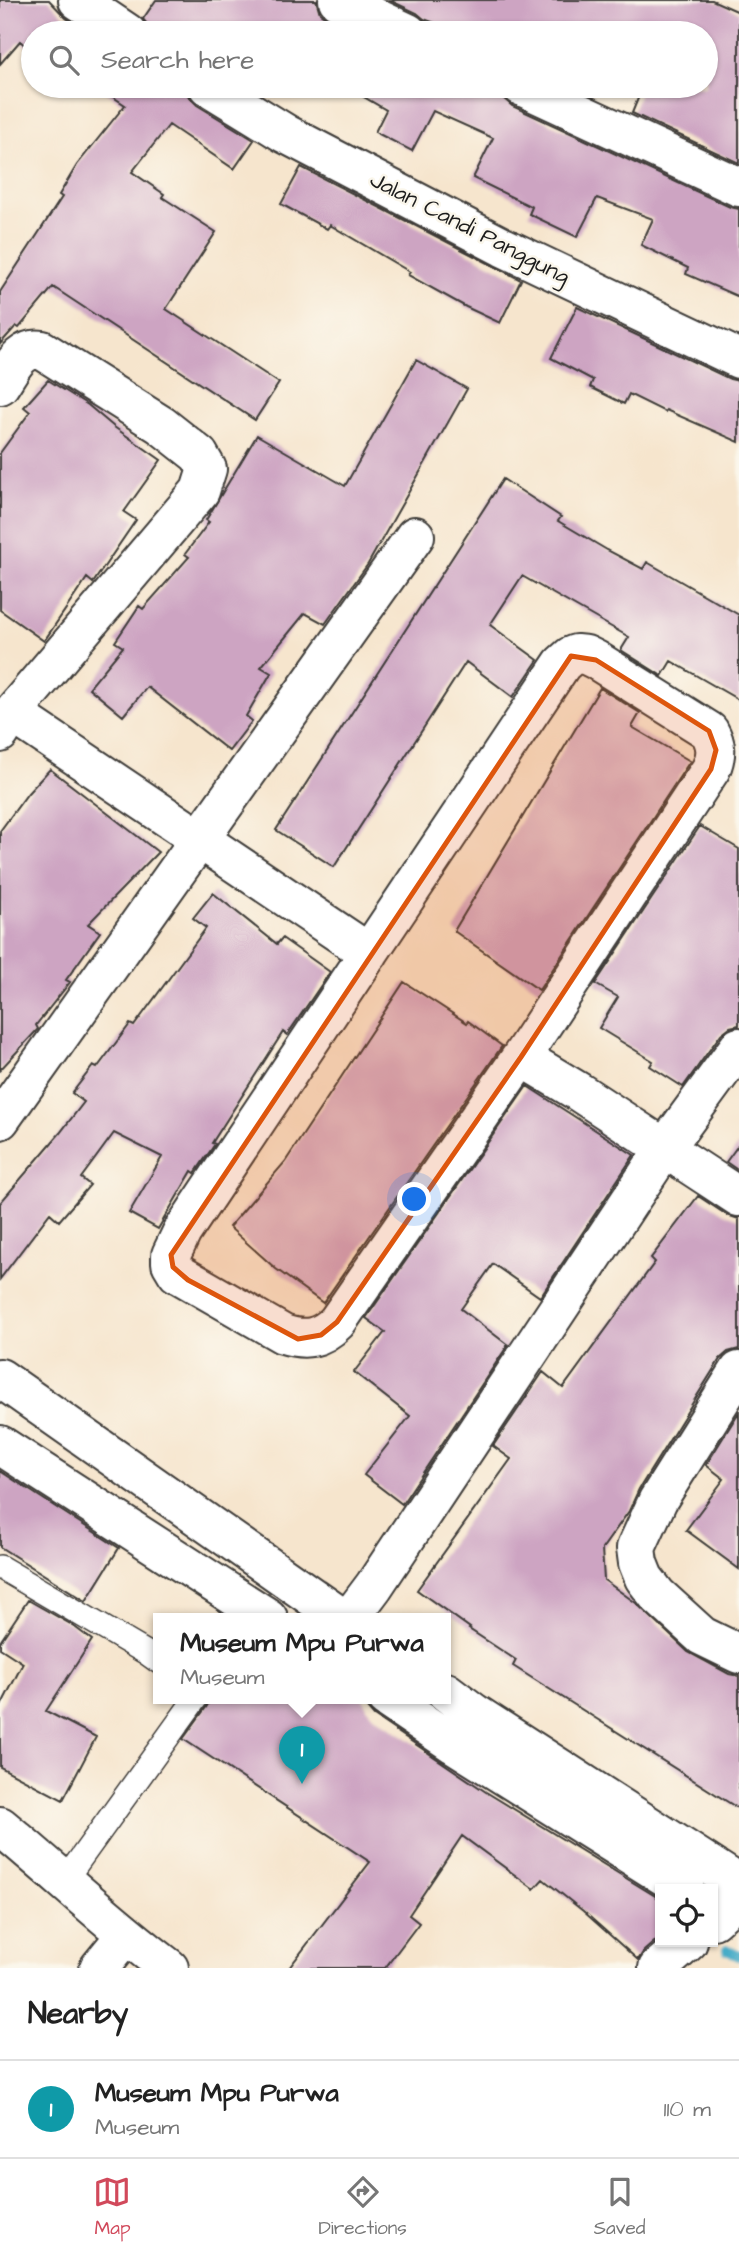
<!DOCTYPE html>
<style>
body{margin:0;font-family:"Architects Daughter",sans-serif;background:#f6f6f6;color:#222}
.controls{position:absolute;right:21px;bottom:21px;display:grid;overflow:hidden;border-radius:0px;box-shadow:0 2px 5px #0004}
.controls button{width:63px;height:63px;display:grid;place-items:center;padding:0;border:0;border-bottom:2px solid #e0e0e0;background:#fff;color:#222;font:35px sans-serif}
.you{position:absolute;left:415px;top:1200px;width:24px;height:24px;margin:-18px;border:5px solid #fff;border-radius:50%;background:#1a73e8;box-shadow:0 0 0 10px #1a73e833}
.badge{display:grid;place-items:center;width:46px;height:46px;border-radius:50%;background:#d1495b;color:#fff;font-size:23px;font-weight:700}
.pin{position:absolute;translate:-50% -58px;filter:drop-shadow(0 2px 4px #0008)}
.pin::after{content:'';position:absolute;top:37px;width:24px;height:21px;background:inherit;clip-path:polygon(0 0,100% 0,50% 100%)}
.popup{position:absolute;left:153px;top:1613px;width:298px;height:91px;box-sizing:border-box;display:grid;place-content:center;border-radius:0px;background:#fff;filter:drop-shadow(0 2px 5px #0005);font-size:23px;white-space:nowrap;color:#767676}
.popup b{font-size:26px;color:#222}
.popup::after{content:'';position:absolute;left:50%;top:100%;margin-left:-14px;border:14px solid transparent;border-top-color:#fff}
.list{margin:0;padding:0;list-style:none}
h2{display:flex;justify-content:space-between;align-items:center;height:91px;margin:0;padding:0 28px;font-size:30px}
h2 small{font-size:23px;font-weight:400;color:#767676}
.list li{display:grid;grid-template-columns:46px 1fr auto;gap:21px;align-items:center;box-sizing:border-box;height:98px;padding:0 28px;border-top:2px solid #e0e0e0}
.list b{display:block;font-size:26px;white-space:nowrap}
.list p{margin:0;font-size:23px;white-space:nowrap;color:#767676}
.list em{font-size:23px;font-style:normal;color:#767676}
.icon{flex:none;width:38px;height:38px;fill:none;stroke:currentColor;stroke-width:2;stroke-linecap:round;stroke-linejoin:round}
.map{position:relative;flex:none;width:739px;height:1968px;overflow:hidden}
.search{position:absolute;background:#fff;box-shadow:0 2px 5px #0004;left:21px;right:21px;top:21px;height:77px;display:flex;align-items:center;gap:18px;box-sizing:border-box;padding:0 24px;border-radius:38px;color:#767676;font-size:26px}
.sheet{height:189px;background:#fff}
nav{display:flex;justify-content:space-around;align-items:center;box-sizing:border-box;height:98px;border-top:2px solid #e0e0e0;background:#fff;font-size:19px;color:#767676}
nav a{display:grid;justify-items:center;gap:4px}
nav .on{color:#d1495b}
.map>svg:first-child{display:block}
</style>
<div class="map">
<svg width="739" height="1968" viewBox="0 0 739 1968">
<rect width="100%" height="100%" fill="#fbf7ec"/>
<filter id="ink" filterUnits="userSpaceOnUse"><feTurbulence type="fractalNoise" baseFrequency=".0143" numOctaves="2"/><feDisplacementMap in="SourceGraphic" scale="14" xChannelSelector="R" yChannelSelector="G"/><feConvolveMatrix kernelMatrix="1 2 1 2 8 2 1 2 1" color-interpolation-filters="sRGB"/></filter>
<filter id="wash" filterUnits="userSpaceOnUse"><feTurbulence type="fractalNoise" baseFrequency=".00686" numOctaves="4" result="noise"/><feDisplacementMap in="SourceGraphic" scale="28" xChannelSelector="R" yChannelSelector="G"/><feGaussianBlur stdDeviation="1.57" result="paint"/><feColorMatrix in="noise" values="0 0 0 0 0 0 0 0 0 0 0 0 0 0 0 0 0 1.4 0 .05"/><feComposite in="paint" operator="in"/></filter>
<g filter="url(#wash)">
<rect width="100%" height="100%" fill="#f6e5cd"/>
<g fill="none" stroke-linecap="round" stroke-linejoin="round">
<path stroke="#47acc7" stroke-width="10" d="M727 1950 739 1956"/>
</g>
<g id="blocks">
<path fill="#cda4c2" d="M0 0H49L66 18 88 33H33V52L20 41 0 64Z
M156 0H316L320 13 333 22 326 33H149L147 24 143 19Z
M389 0H712L739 12V163L632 113 643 86H706V33H462L424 19 417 13Z
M97 86H183L189 97 197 105 254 140 234 169 169 125 132 172 164 194 162 197 216 232 166 309 279 383 255 420 53 287 19 328 16 326 0 344V292L62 197 59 195 77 165 125 105Z
M345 86H500L503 98 512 106 730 207 739 209V297L686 274 688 268 641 245 653 219 597 198 577 237 529 214 532 207 473 178 493 138 433 111 412 151 375 132 386 110Z
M301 167 521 280 500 323 466 307 408 275 410 272 330 225 327 229 281 204Z
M577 307 730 379 739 381V442L666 410 665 412 629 394 624 404 590 387 593 380 551 358Z
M416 360 467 389 368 564 325 624 305 613 261 667 271 673 246 716 252 721 229 751 147 687 123 716 89 688 123 647 115 642 139 606 143 609 189 557 185 554 209 522 206 520 257 435 345 486Z
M48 380 88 405 114 427 161 460 124 512 136 520 93 583 87 578 44 641 0 610V453L30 412 24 407Z
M503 479 561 517 558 521 607 550 643 569 647 562 739 615V700L671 661 662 676 621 650 629 637 522 576 490 625 538 660 513 697 466 662 334 867 276 830Z
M600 688 640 713 632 727 690 761 539 990 454 931Z
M50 769 158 852 88 924 100 932 66 980 70 982 36 1025 38 1029 0 1070V831L28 793Z
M700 826 739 849V1025L730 1027 721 1034 683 1087 650 1066 653 1061 599 1028 618 997 595 984Z
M213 893 277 944 282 938 330 972 287 1035 283 1032 212 1143 215 1144 195 1173 192 1171 158 1229 129 1213 162 1157 114 1133 81 1178 90 1185 59 1221 50 1213 0 1279V1203L60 1133 84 1102 72 1093 93 1066 97 1068 130 1024 134 1026 206 928 193 918Z
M404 982 467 1023 468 1021 502 1046 323 1303 276 1269 229 1227 285 1162Z
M527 1086 634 1155 540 1297 493 1264 461 1309 508 1345 402 1504 364 1475 410 1416 354 1372 385 1332 366 1318Z
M739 1144V1171L726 1162Z
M698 1196 727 1215 739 1219V1349L728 1352 720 1359 639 1489 629 1511 602 1549 604 1580 636 1603 688 1652 729 1674 739 1676V1809L513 1666 516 1660 469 1629 470 1628 417 1590 511 1459 493 1446 543 1372 563 1388 655 1262 651 1258Z
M739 1412V1569L686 1530 724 1479 706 1465Z
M0 1471 119 1548 86 1601 0 1547Z
M28 1600 72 1625 92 1640 46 1711 96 1737 63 1800 0 1767V1708L23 1663 0 1648V1642Z
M210 1698H364L367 1708 374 1716 486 1792 660 1899V1937L644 1951 638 1960 583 1911 543 1879 534 1889 462 1836 409 1915 419 1923 385 1968H289L370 1862 183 1739 207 1706Z"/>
</g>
</g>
<g filter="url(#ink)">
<use href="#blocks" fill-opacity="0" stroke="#3d3a37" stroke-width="2"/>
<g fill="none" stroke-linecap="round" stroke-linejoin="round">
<g stroke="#3d3a37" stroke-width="26">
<path id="service" d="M0 1567 145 1652 159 1662
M65 1880 196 1698"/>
</g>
<g stroke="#3d3a37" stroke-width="42">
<path id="minor" d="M338 0 408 33
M521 86 739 187
M0 385C11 369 20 346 42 350L161 425 199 455 207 469 200 491 12 713 0 733
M576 654 586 655 596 660 709 731C717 745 717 754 711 769L521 1057 337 1322C320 1339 305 1341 283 1334L177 1273 171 1263V1255L182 1232 562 664 571 656Z
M12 713 369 953
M521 1057 579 1092 739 1197
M0 1120 415 536
M739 1371 658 1500 636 1548 638 1563 644 1578 657 1595 702 1636 739 1654
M0 1378 342 1618
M0 1445 268 1618
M350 1618 374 1586 665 1148 739 1047
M446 1692 474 1713 739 1884
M386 1698 454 1744 685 1889
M0 1826C57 1873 110 1924 169 1968
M713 1920 722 1912 739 1888
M99 1968 126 1935
M658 1968 688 1942"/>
</g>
<g stroke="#3d3a37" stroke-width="42">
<path id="secondary" d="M78 0 127 33
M208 86 286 134 503 247 739 359"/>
</g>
<use href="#service" stroke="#fff" stroke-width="23"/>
<use href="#minor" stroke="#fff" stroke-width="38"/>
<use href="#secondary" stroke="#fff" stroke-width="38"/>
</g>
</g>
<path fill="#de560d" fill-opacity="0.2" stroke="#de560d" stroke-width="5" stroke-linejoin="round" d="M571 656 596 660 709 731 716 750 711 769 521 1057 337 1322 321 1335 298 1339 188 1280 173 1267 171 1255Z"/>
<g text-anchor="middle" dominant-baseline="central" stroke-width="5" stroke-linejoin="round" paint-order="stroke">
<g font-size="23" fill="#1c1c1c" stroke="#fbf7ec">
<text transform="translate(470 228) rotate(27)">Jalan Candi Panggung</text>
</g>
</g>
</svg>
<div class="controls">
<button><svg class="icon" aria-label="locate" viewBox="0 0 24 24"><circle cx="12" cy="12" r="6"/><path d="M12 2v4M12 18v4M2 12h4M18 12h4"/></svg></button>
</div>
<div class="you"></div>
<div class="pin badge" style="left:302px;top:1784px;background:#0f9aa8">1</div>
<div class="popup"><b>Museum Mpu Purwa</b>Museum</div>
<div class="search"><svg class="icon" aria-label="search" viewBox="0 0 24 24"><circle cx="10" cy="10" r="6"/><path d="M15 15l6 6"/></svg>Search here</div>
</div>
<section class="sheet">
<h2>Nearby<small></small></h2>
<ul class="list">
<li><span class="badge" style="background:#0f9aa8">1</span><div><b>Museum Mpu Purwa</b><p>Museum</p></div><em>110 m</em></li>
</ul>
</section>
<nav>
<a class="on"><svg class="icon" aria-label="map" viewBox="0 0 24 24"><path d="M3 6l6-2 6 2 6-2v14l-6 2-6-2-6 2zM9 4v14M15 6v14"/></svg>Map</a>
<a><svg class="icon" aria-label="directions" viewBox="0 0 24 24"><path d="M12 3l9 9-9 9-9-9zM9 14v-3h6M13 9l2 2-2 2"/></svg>Directions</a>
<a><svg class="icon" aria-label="saved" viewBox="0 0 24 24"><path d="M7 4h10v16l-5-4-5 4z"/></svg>Saved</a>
</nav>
